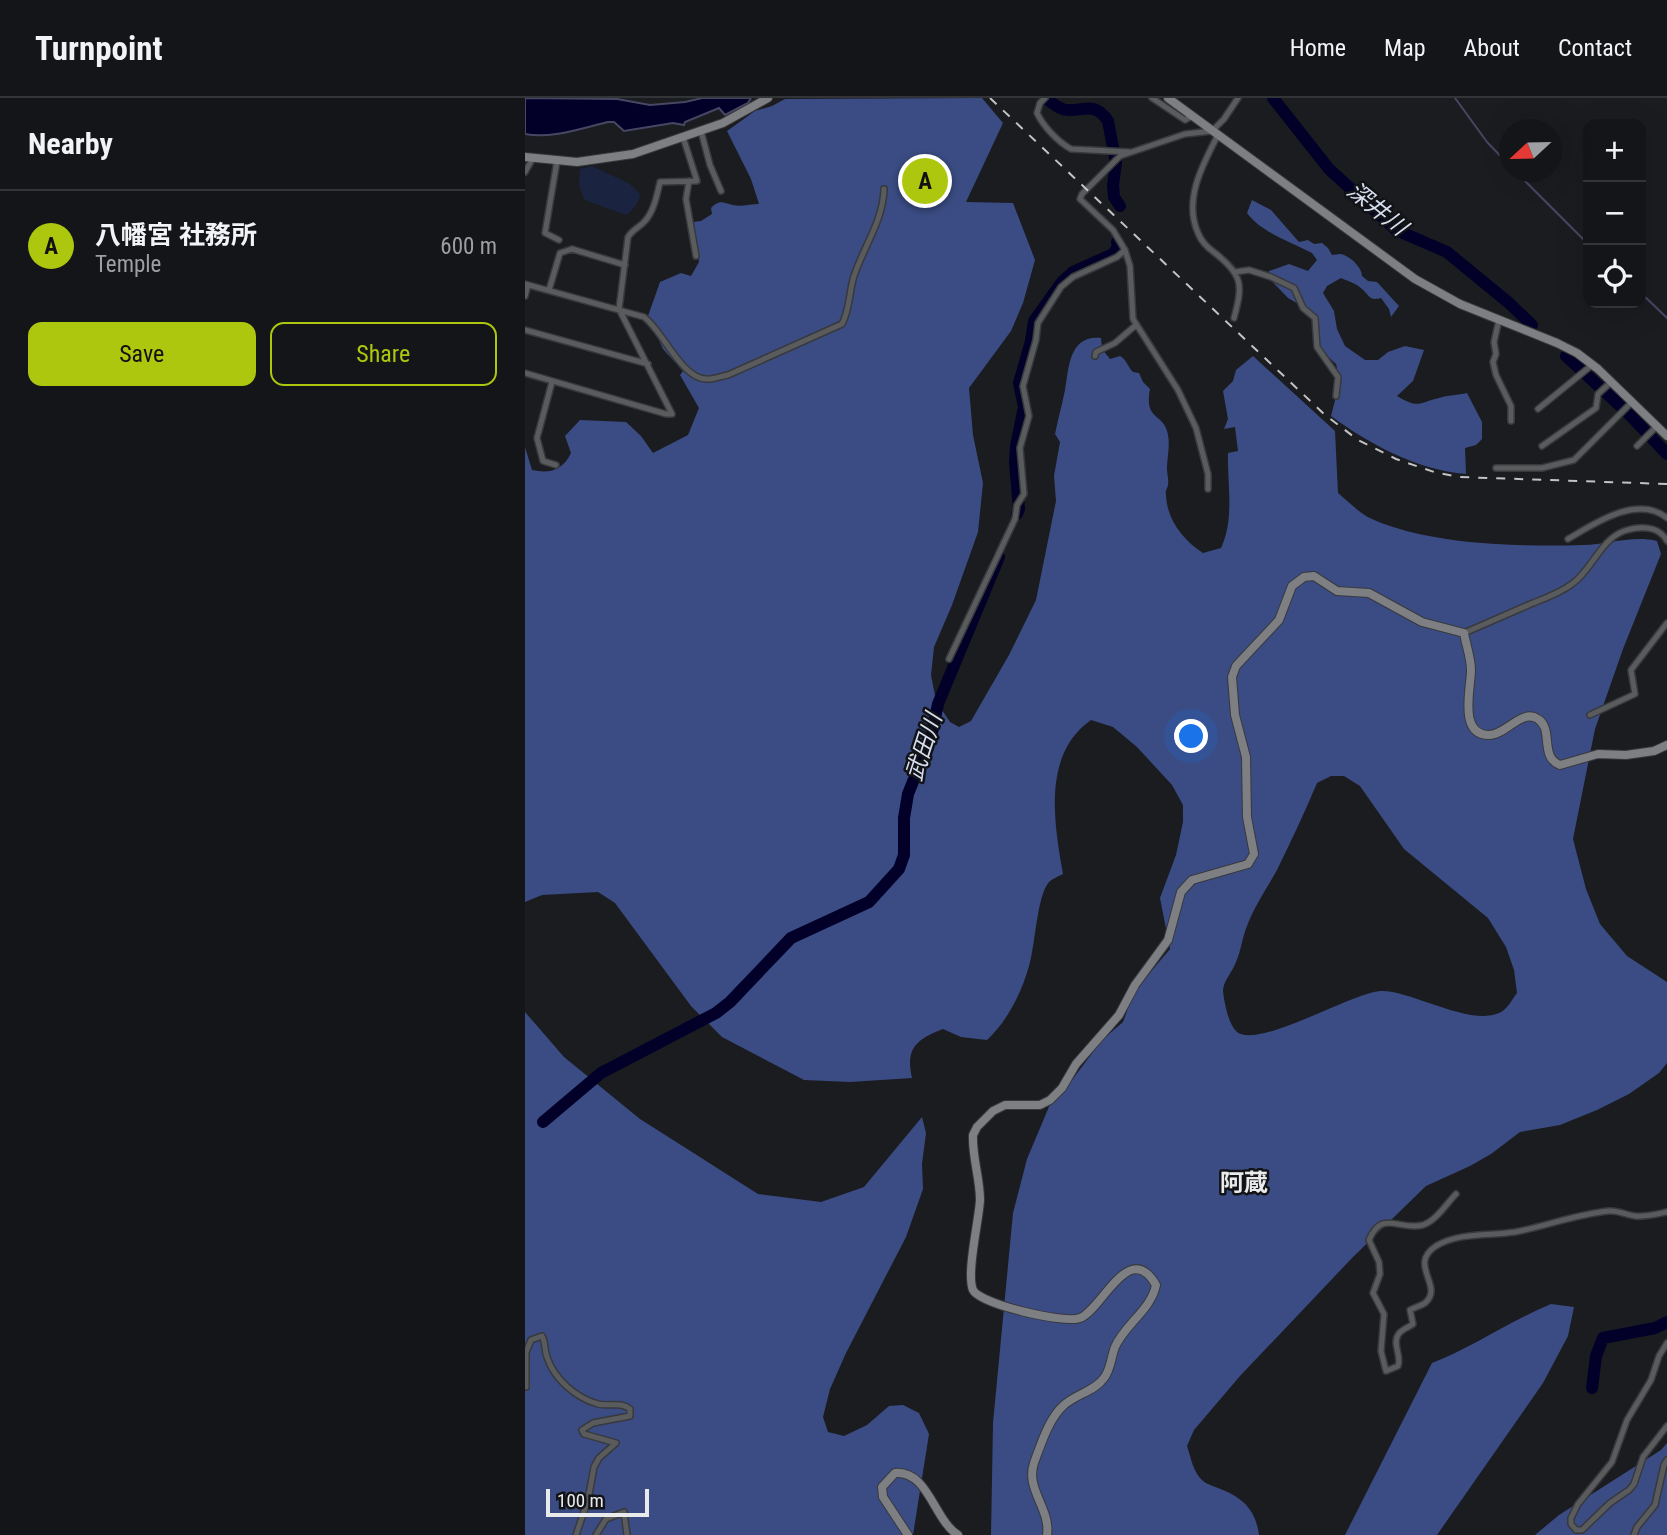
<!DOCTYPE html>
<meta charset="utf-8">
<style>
body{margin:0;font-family:"Roboto Condensed","Noto Sans JP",sans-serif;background:#212225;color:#f1f3f6}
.controls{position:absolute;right:21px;top:21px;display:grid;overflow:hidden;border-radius:14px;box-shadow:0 7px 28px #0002}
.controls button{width:63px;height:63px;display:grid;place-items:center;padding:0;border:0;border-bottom:2px solid #333437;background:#141518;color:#f1f3f6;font:35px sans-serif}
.compass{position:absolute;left:974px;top:21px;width:63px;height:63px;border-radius:50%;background:#141518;box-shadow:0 7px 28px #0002;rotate:248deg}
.scale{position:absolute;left:21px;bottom:18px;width:103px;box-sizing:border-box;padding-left:7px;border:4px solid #e9eaec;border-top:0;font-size:19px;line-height:24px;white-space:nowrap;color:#e9eaec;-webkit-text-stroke:5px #121316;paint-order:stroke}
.you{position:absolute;left:667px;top:639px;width:24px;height:24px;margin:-18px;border:5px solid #fff;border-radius:50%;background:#1a73e8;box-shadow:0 0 0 10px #1a73e833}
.badge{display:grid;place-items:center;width:46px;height:46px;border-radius:50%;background:#adc60e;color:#111;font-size:23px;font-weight:700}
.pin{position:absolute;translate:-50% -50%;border:4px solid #fff;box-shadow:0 2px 7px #0006}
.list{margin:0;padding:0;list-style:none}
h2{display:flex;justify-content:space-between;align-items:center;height:91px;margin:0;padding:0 28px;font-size:30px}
h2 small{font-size:23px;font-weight:400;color:#9d9fa2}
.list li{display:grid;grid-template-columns:46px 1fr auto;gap:21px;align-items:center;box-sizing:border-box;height:112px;padding:0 28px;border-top:2px solid #333437}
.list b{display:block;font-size:26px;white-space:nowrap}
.list p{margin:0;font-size:23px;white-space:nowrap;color:#9d9fa2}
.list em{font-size:23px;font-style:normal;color:#9d9fa2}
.actions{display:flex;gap:14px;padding:21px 28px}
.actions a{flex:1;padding:16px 0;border:2px solid #adc60e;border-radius:14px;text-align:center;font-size:24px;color:#adc60e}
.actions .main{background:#adc60e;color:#111}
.icon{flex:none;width:38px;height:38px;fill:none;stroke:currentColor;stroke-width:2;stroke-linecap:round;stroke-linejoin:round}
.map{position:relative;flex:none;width:1142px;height:1437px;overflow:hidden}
header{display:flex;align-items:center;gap:42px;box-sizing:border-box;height:98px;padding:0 35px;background:#141518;border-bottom:2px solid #333437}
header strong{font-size:33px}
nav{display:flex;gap:38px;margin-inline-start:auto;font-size:24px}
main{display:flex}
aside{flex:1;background:#141518}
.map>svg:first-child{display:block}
</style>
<header>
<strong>Turnpoint</strong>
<nav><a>Home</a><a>Map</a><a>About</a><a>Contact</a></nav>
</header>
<main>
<aside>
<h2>Nearby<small></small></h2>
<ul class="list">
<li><span class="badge">A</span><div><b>八幡宮 社務所</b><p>Temple</p></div><em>600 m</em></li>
</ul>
<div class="actions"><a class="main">Save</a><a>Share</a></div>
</aside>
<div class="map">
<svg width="1142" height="1437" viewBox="0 0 1142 1437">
<rect width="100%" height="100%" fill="#1b1c20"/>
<path fill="#1a2441" d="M67 68 105 86 115 96C113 106 109 111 101 117L60 102 54 88 55 71Z"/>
<path fill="#3a4c83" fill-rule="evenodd" d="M457 0 478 25 441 104 488 105 510 162 498 205 486 233 444 290 448 337 458 385 453 434 427 507 409 549 406 577 411 603 425 624 434 629 446 623 484 557 511 502 531 403 529 378 535 344 530 336C533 321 537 307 540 292 544 269 544 237 576 240L577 251 585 261 595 258C602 262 602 268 608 274L614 275 618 284 625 291C619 322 637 315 642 333 646 346 642 358 642 371 642 376 644 382 643 387 642 392 640 392 641 397 642 422 658 442 678 455L696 450C710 420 702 386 703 355L713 353 710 329 699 331 703 321 698 293 708 283 711 272 728 258 810 333 813 395C824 404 835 416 847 421 905 447 995 449 1058 447 1082 447 1107 437 1132 443L1136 456 1098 551 1070 631 1048 741 1061 791 1075 826 1102 858 1142 884V965L1134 975 1104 996 1072 1012 1035 1027 995 1034 966 1056 945 1068 901 1088 827 1160 715 1278 669 1332 662 1348C666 1360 668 1374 678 1383 683 1387 692 1389 698 1392 720 1401 731 1414 734 1437H466L468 1325 488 1115 502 1061 526 1004 541 990 577 942 598 924 606 902 617 884 645 851 635 800 651 757 658 724V707L647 687 612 649 588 629 566 622C517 656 529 725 538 776 534 778 527 781 524 784 512 797 510 849 504 868 496 896 483 922 462 942L436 939 418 931C392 941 380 950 387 980L325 984 279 982 197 939 166 908 90 805 73 794 17 797 0 804V349L7 372C25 376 38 372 46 355L40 338 55 322 101 324 116 338 128 355 163 337 174 310 155 277 158 273 138 251 123 218 135 184 156 175 166 178 174 164 168 124 176 123 187 116 186 110C195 101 198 105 208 107 216 109 226 106 234 106L226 81 202 33 230 13 247 8 260 1ZM806 678H819L835 688 879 751 963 820 981 849 989 872 992 895C988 900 984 908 979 912 951 933 886 891 855 893 824 896 730 953 711 933 703 925 699 903 698 893 698 883 708 873 711 864 716 853 717 840 722 828 729 809 742 790 752 772 766 743 780 714 792 685Z
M727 102 746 112 774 144 783 142 789 146 797 145 803 150 807 157C811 157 815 155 819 157 827 160 837 170 837 178L843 183 852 184 874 208 866 219 864 211 856 200C844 203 845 198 837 191 832 186 823 183 816 180L802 188 798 195 809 213 812 231 820 248 840 262H853L863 254 880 248 899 252 888 283 872 298C894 311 893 305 914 300 923 297 933 297 942 295L957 324V341L951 347 940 350 941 376C892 372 844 346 806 318L815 283 811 266 798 254 793 245 794 227 789 215 763 200 742 178 744 173 764 166 783 173 792 162 787 155C765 143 738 136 722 115Z
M0 914 39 959 115 1021 233 1096 296 1104 339 1089 397 1019 401 1035 397 1066 398 1091 381 1139 321 1255 305 1291 298 1319 303 1334 319 1338 342 1327 364 1308 378 1307 394 1315 404 1336 388 1437H0Z
M1026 1206 1049 1209 1043 1238 1018 1285 912 1437H820L907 1265C948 1249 985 1223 1026 1206Z
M1142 1345V1437H1010L1034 1417 1136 1352Z"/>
<path fill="#020028" stroke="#474663" stroke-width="2" d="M0 0 92 1 125 7 160 4 177 0H226L223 5 200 17 194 10 160 24 159 27 148 25 99 33 89 24H83C57 30 27 41 0 36Z"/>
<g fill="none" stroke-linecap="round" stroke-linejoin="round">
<path stroke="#474663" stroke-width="2" d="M930 0 962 44 984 67
M991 74 1063 146
M1116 195 1142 220"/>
<path stroke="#020028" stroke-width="12" d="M748 0 804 71 871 132 922 154 984 205 1007 227
M523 2C529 6 535 12 543 12 559 13 570 3 583 23L591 65 588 87 589 99 595 108
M1041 258 1102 314 1142 356
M492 416 494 411 490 365 491 348 499 309 494 285 506 243 509 223 537 184 548 174 588 156 593 149 592 144
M18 1024 76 975 191 915 205 904 266 840 344 804 374 771 379 757V720L383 696 406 639 413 606 474 459
M1067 1290 1071 1258 1078 1240 1130 1230 1142 1224"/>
<g stroke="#38393d" stroke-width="8">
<path id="street" d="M520 0 515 5 512 15C518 28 533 44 546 51L604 54
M627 0 660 22 667 18
M176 33 185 67 196 93
M693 37C678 66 658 102 673 135 676 143 683 150 690 155 718 177 718 187 709 220
M32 63 20 135 34 142
M0 74 8 60
M164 83 161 101 171 158
M710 174 724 172 746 179 769 190 778 210 790 220 792 249 813 279 811 298
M0 186 119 219C138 233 156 280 181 281 188 282 196 278 203 277L317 226C325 211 324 194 329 178 339 148 358 123 359 91
M24 192 35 155 47 151 100 167
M0 198 3 187
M974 222 969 244 971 256 968 264 971 277 986 308V323
M0 232 123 266
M570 258 571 254 590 245 611 227
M0 275 141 316H147L94 211 103 139C108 131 115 129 120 123 129 113 132 97 135 84L172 83 158 39
M27 284 12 340 18 363 31 367
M1013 311 1067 267
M1017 348 1071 310 1073 296 1086 284
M1112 348 1132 328
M971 370H1017L1049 362 1107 304
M683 391V376L671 330 653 292 608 221 605 168 600 152 588 132 555 101 557 96 595 58 660 36 687 33 699 21 713 0
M1043 441C1069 426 1112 396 1142 420
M939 535C962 525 985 515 1008 505 1021 500 1035 495 1047 486 1067 472 1075 442 1099 433 1114 428 1134 427 1142 443
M424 561 490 421 492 407 499 396 495 350 504 318 498 288 511 242 513 225 536 189 548 179 592 159 600 152
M1065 617 1110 596 1106 572 1142 525
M931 1096C922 1105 911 1123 898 1127 874 1133 857 1111 844 1142L854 1164 855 1176 848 1195 859 1216 856 1253 861 1273 873 1268C877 1258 867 1246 873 1237 875 1232 884 1229 888 1226L885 1212C890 1209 896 1208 900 1205 920 1188 882 1167 911 1148 934 1134 964 1138 990 1134 1021 1128 1052 1116 1084 1113 1093 1112 1101 1117 1110 1118 1120 1119 1132 1116 1142 1114
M1142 1245 1134 1258 1126 1282 1102 1322 1087 1364 1053 1406 1046 1420V1426L1051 1432H1057L1085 1405 1104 1392 1109 1386 1118 1359 1142 1328
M1 1289V1254L6 1242 17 1238C21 1245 19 1252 22 1259 29 1281 51 1300 73 1306 85 1309 95 1303 105 1311V1318L68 1325 57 1332 59 1336 91 1345 74 1360 69 1369 63 1402 51 1437
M71 1437 81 1421 99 1414 102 1437
M1109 1437 1112 1429 1130 1407 1139 1367 1142 1362"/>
</g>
<g stroke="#38393d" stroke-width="10">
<path id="secondary" d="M643 0 890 181 935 206 1032 245 1052 255 1073 271 1142 338
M0 59 52 64 108 56 198 25 243 0
M383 1437 358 1399 357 1389 370 1375C403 1372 409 1422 433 1437
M522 1437C526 1411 500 1391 509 1365 516 1346 524 1320 539 1307 551 1296 570 1293 579 1280 586 1271 586 1259 590 1249 600 1226 626 1212 631 1187 604 1140 577 1212 555 1220 539 1226 455 1206 448 1192 441 1176 454 1122 455 1102 455 1080 447 1059 448 1037L452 1029 468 1013 480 1007H515L525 1002 537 990 551 966 594 917 610 887 643 842 656 794 667 782 723 766 729 756 722 719 721 659 710 617 707 579 711 568 754 522 767 488 779 479 789 478 812 493 844 495 897 524 939 535C941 547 946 560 946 572 946 590 933 637 964 637 981 637 997 610 1013 621 1029 631 1014 659 1035 667L1073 656 1101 657 1129 653 1142 647"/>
</g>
<use href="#street" stroke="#5a5b5d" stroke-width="5"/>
<use href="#secondary" stroke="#7e7f82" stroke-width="8"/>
<path stroke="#c2c3c5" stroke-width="2" stroke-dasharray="9 9" stroke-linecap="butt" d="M465 0 799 316 833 342 871 361 909 374 934 379 1142 386"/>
</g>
<g text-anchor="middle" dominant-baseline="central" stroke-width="5" stroke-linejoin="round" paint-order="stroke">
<g font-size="23" font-style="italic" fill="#d7deef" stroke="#121316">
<text transform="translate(852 111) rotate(39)">深井川</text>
<text transform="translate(399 649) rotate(-72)">武田川</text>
</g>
<g font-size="24" font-weight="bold" fill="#e9eaec" stroke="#121316">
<text x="719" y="1085">阿蔵</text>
</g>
</g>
</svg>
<div class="controls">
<button>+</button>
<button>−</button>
<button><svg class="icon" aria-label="locate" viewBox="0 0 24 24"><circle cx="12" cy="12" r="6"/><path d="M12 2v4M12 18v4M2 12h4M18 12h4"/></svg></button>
</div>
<svg class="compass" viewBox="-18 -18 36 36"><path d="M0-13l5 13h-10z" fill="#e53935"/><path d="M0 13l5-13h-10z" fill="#9d9fa2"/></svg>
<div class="scale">100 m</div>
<div class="you"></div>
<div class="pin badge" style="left:400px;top:83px">A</div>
</div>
</main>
